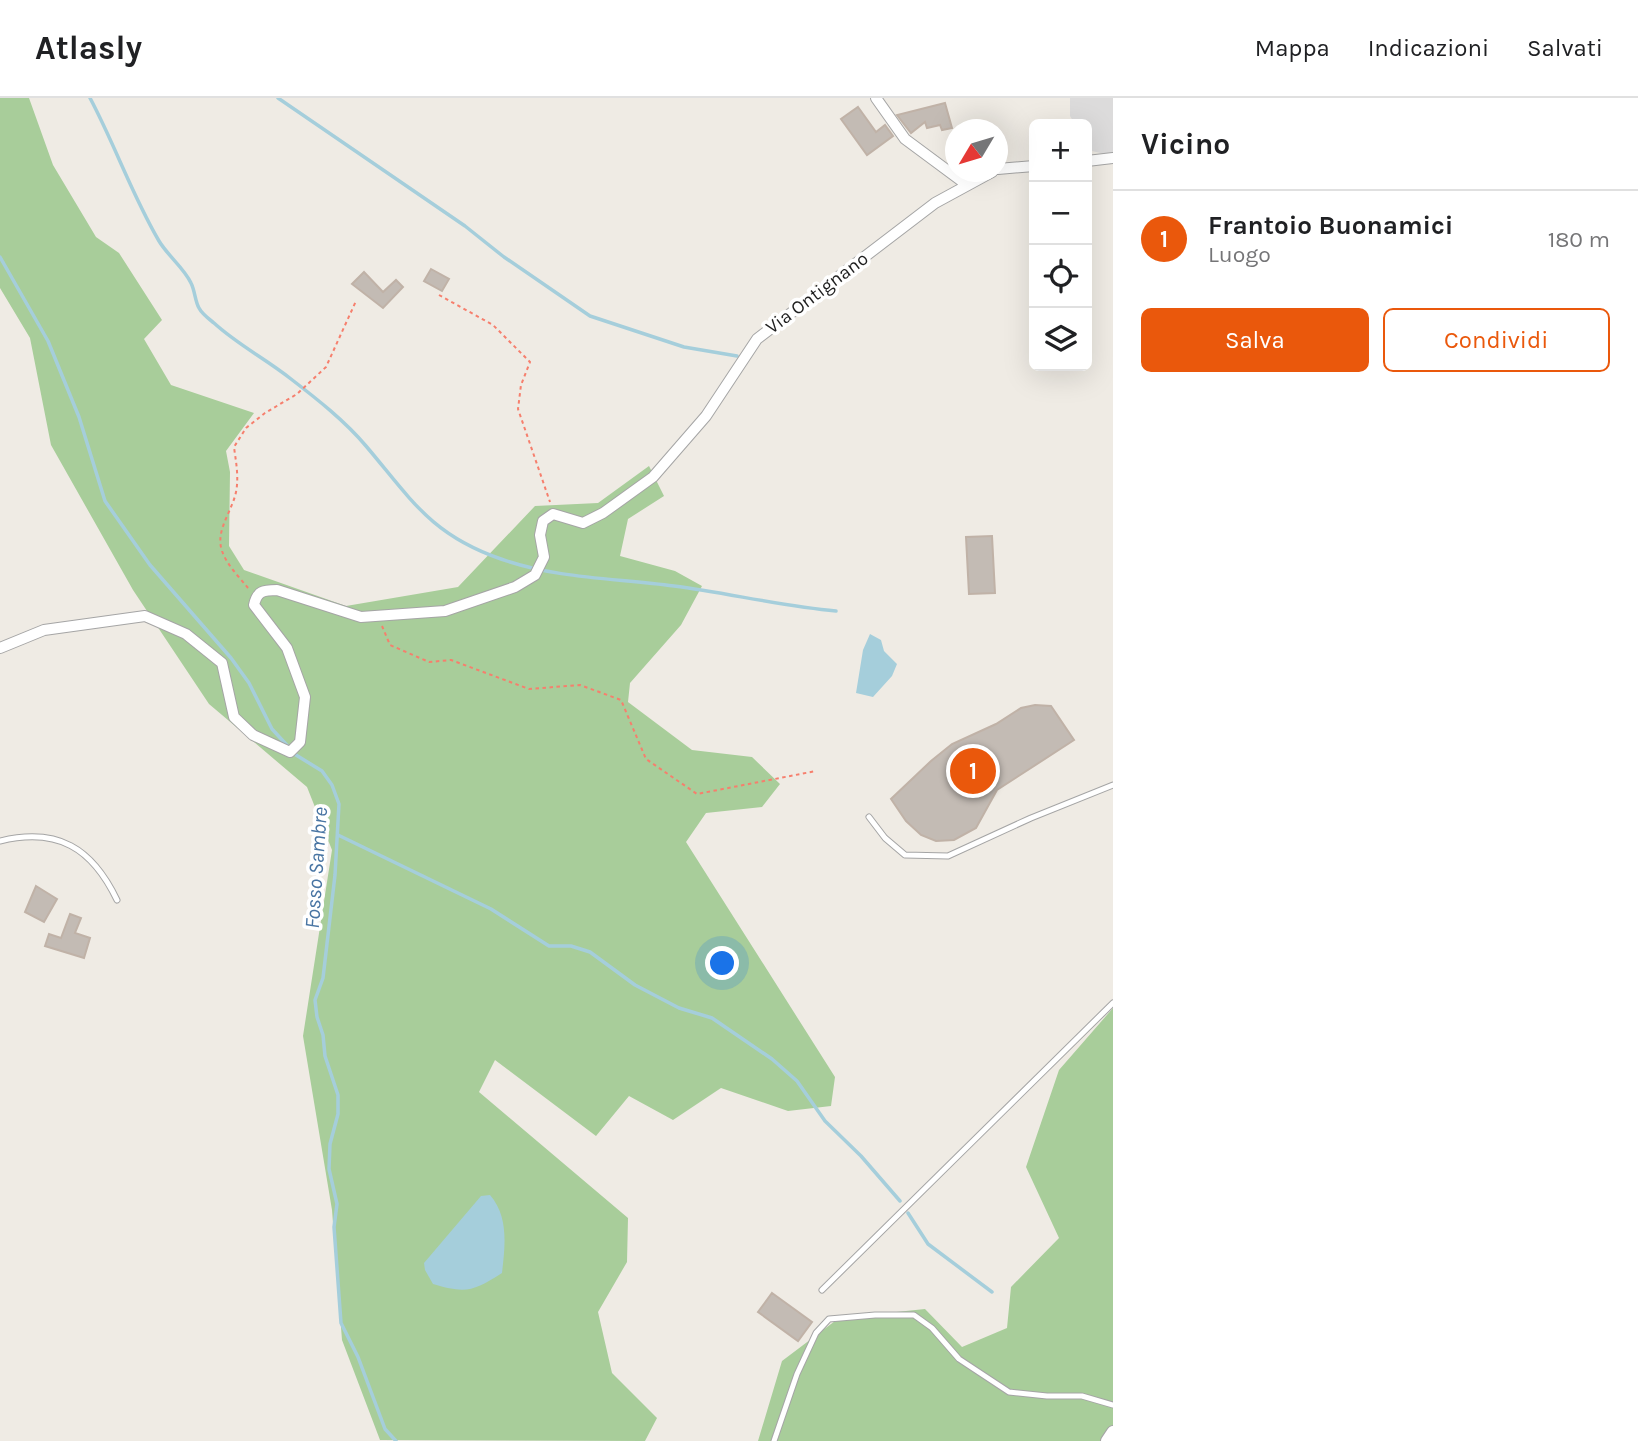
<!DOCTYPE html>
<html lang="it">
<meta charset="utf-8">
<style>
body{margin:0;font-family:Karla,sans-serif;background:#f6f6f6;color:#202124}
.controls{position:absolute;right:21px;top:21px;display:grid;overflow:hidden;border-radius:10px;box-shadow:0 7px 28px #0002}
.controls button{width:63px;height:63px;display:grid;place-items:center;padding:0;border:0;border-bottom:2px solid #e0e0e0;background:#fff;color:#202124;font:35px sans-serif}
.compass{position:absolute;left:945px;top:21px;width:63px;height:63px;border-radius:50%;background:#fff;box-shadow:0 7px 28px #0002;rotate:232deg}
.you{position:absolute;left:723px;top:866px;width:24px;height:24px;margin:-18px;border:5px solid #fff;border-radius:50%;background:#1a73e8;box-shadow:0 0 0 10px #1a73e833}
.badge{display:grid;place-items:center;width:46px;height:46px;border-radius:50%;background:#ea580c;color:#fff;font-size:23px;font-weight:700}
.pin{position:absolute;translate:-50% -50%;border:4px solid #fff;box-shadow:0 2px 7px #0006}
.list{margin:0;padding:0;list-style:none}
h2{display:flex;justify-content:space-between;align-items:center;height:91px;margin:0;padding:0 28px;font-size:30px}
h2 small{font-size:23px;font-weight:400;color:#757577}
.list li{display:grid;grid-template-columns:46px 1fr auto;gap:21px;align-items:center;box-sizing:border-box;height:98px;padding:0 28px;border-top:2px solid #e0e0e0}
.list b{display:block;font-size:26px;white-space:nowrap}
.list p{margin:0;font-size:23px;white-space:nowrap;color:#757577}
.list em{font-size:23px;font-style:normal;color:#757577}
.actions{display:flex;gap:14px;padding:21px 28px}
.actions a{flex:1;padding:16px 0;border:2px solid #ea580c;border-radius:10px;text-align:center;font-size:24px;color:#ea580c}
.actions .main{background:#ea580c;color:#fff}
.icon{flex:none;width:38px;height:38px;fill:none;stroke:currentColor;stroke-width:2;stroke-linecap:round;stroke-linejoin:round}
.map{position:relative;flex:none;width:1113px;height:1343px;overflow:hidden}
header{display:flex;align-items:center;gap:42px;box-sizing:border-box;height:98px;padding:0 35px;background:#fff;border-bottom:2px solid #e0e0e0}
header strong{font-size:33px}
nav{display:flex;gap:38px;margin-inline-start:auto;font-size:24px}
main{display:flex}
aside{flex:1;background:#fff}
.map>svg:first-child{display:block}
</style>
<header>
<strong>Atlasly</strong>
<nav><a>Mappa</a><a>Indicazioni</a><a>Salvati</a></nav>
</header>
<main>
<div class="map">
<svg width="1113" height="1343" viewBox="0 0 1113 1343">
<rect width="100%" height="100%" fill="#efebe4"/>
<path fill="#dcdbdb" d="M1070 0H1113V58L1092 53 1087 45V26H1075L1070 18Z"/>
<path fill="#a8cd9a" d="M0 0H29L53 67 96 139 119 155 162 222 144 241 171 287 254 315 226 353 230 374 229 448 244 472 346 508 458 489 535 408 598 405 649 368 664 398 628 421 620 458 675 473 702 488 681 527 630 585 628 604 692 652 752 659 780 686 762 709 706 715 686 744 835 979 831 1008 788 1013 721 990 673 1022 629 998 596 1038 495 962 479 994 628 1120 627 1164 598 1214 612 1275 657 1320 645 1343 380 1342 342 1242 332 1112 303 938 332 752 307 689 209 606 133 492 51 347 30 240 0 190Z
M1113 910V1343H758L782 1263 839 1220 925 1211 962 1249 1007 1230 1011 1189 1059 1140 1026 1069 1059 972Z"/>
<path fill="#a5cedb" d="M870 536 881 542 884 553 897 566 892 578 873 599 856 595 863 552Z
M490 1097C509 1119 505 1148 502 1175 474 1193 466 1196 433 1186L425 1172 424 1165 481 1098Z"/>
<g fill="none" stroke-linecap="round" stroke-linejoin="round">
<path stroke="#a5cedb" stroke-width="3.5" d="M90 0C115 47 132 97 159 143 168 158 184 170 191 185 195 193 195 203 199 210 202 216 209 221 214 225 238 247 266 261 291 281 317 301 345 323 366 348 411 401 431 437 501 461 558 481 615 480 674 488 728 495 781 508 836 513
M278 0 465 128 504 159 590 218 684 249 737 258
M0 159 48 243 79 319 105 403 150 467 231 560 249 585 272 631 296 657 322 673 332 687 339 706 335 777 323 880 315 902 317 919 323 937 325 958 338 997V1016L330 1046 329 1071 337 1106 334 1129 341 1225 358 1259 385 1331 396 1343
M338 737 491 811 549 848H571L590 854 635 887 679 910 712 920 772 961 797 983 825 1023 861 1058 900 1103
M908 1115 928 1146 992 1194"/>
</g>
<path fill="#c3bbb4" stroke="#c0b2a7" stroke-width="2" d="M945 5 952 30 942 32 940 27 927 30 925 24 911 35 897 17Z
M858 9 876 34 885 27 893 38 867 57 841 21Z
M431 171 449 181 442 193 424 183Z
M364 174 383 194 396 182 403 189 383 210 352 186Z
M992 438 995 495 969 496 966 439Z
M1035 607 1051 608 1074 642 997 692 976 730 954 742 936 743 921 737 906 723 891 701 931 663 952 646 996 626 1021 610Z
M36 788 57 801 44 824 25 814Z
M70 816 81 820 75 835 90 840 84 860 45 848 49 836 61 840Z
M772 1195 812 1224 798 1243 758 1214Z"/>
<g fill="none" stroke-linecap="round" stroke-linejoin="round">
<g stroke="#a5a5a5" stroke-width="7">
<path id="service" d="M869 719 885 740 905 757 948 758 1031 720 1113 687
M0 743C58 729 92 750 117 802
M822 1192 1113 905
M774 1343 797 1276 816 1235 829 1221 875 1217H914L932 1230 959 1261 1009 1294 1047 1298H1082L1113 1307"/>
</g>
<g stroke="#a5a5a5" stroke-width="12">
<path id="minor" d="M876 0 905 41 967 87
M1087 63 1113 60
M998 71 1034 68
M0 550 44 532 145 518 186 536 222 565 234 619 253 637 290 654 300 644 305 599 287 550 254 507C257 493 263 492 277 492L361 519 445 513 515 489 535 477 544 459 540 437 543 423 553 416 583 425 603 415 653 379 706 318 757 241 935 105 992 74"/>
</g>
<g stroke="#a5a5a5" stroke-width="14">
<path id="tertiary" d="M1107 1343 1113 1334"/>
</g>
<path stroke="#f67f6d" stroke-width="2" stroke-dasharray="3.5 3.5" stroke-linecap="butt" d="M439 197 493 227 530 264 521 287 518 311 550 404
M248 490C239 479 227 467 222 453 215 432 232 414 236 394 239 379 236 364 234 349L246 330 265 315 297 296 326 269 356 203
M382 528 390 547 429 564 451 562 529 591 580 587 621 602 646 661 697 696 816 673"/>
<use href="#service" stroke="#fff" stroke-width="5"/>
<use href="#minor" stroke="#fff" stroke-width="10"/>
<use href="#tertiary" stroke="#fff" stroke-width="12"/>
</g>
<g text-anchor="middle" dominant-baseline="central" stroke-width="7" stroke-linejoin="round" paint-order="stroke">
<g font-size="19" fill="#1e1e1e" stroke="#fff">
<text transform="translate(817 195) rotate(-37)">Via Ontignano</text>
</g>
<g font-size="21" font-style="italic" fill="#4975a3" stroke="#fff">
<text transform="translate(316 770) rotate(-86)">Fosso Sambre</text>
</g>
</g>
</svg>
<div class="controls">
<button>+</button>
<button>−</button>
<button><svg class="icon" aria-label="locate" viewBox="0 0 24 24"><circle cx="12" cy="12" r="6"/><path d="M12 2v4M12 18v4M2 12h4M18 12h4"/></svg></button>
<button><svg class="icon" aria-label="layers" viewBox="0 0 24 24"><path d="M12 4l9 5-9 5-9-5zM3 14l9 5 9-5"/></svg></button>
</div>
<svg class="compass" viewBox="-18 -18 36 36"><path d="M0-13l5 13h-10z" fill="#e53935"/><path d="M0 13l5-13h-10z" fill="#757577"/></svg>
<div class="you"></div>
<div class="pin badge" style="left:973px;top:673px">1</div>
</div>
<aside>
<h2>Vicino<small></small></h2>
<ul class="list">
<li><span class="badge">1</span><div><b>Frantoio Buonamici</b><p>Luogo</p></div><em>180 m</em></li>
</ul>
<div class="actions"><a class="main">Salva</a><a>Condividi</a></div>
</aside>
</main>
